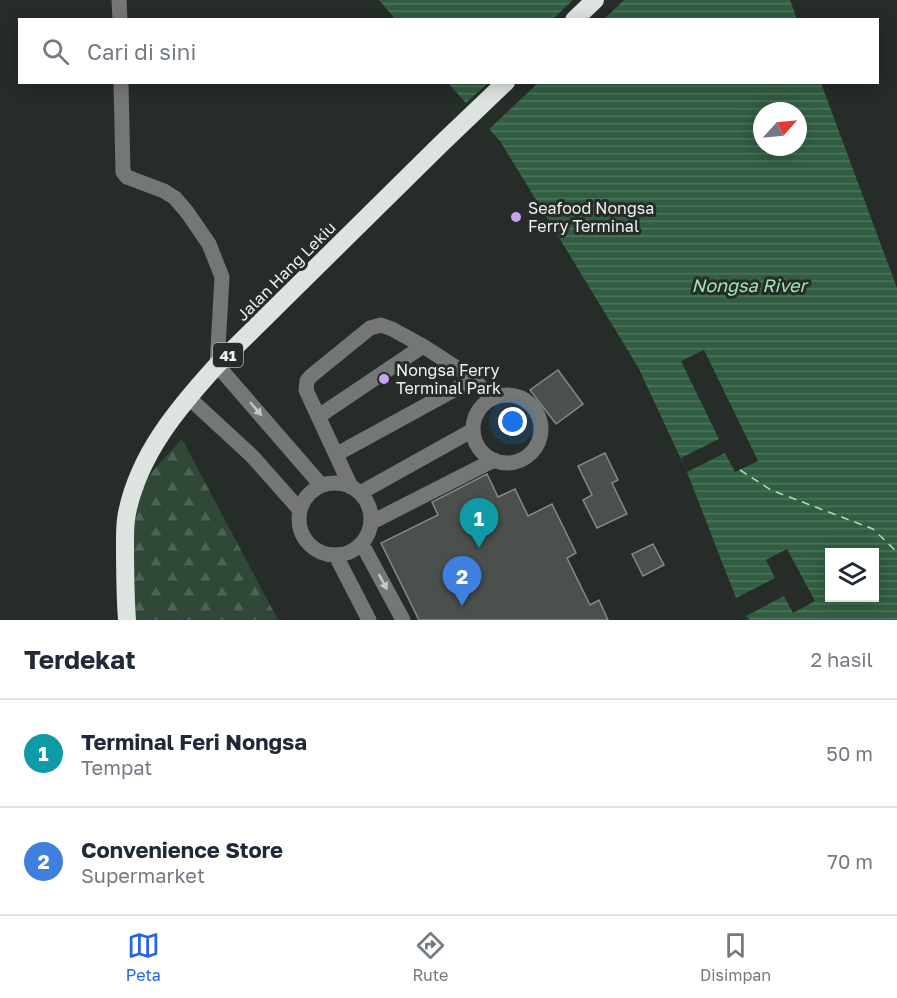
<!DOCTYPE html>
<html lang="id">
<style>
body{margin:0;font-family:"Golos Text",sans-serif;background:#f6f6f7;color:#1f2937}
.controls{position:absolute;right:18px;bottom:18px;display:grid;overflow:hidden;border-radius:0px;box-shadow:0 3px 15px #0003}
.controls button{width:54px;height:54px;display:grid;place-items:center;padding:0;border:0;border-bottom:2px solid #e0e1e3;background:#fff;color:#1f2937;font:30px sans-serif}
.compass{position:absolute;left:753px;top:102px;width:54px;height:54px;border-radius:50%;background:#fff;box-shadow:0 3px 15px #0003;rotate:63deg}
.you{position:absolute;left:513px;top:422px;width:21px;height:21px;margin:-15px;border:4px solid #fff;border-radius:50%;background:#1a73e8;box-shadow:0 0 0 9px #1a73e833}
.badge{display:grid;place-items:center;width:39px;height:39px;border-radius:50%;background:#2563eb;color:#fff;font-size:20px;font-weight:700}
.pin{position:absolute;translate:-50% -50px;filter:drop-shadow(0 2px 3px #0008)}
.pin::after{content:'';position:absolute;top:32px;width:21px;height:18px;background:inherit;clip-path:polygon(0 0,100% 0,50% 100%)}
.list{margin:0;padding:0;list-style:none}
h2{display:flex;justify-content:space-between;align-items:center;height:78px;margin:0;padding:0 24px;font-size:26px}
h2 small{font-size:20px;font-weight:400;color:#747a83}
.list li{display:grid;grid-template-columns:39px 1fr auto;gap:18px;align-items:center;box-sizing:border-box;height:108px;padding:0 24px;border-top:2px solid #e0e1e3}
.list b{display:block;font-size:22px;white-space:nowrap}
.list p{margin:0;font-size:20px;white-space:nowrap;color:#747a83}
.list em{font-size:20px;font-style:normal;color:#747a83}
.icon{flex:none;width:33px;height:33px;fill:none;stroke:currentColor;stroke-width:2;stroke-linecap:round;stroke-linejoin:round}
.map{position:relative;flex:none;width:897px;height:620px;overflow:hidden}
.search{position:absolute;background:#fff;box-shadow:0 3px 15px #0003;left:18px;right:18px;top:18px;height:66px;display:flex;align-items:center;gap:15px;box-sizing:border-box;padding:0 21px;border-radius:0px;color:#747a83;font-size:22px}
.sheet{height:294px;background:#fff}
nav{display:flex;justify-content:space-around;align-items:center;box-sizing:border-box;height:84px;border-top:2px solid #e0e1e3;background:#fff;font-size:16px;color:#747a83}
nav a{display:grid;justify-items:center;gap:3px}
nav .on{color:#2563eb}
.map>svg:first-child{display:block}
</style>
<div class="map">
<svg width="897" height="620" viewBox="0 0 897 620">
<defs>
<pattern id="forest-firs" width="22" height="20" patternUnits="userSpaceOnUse" patternTransform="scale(1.5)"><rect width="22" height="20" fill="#2f4838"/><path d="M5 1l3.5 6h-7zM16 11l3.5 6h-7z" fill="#4d6355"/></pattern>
<pattern id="water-rules" width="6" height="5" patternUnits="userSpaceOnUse" patternTransform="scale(1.5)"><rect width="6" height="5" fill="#315d42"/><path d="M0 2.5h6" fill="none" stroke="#4f755e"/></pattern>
</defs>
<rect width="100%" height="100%" fill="#262c28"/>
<path fill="url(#forest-firs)" d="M182 439 278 620H132L128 517 149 475Z"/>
<path fill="url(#water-rules)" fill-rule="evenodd" d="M379 0H790L797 19 396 20Z
M448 83H821L897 288V620H750L746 616 736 598 687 472 638 367 500 141ZM762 111H798V147H762ZM830 552H874V598H830Z"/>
<path fill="#262c28" d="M573 0H624L603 20 553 19Z
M488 83H538L487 131 464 105Z
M704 350 758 461 735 472 725 453 687 472 681 458 719 439 681 361Z
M787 549 815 601 793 613 784 596 746 616 736 598 775 578 766 560Z"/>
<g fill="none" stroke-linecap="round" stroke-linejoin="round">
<path stroke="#9ee6b8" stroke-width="1.5" stroke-dasharray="8 6" stroke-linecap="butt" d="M740 470 771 490 873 529 897 552"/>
</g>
<path fill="#4b504c" stroke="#848a85" stroke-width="1.5" d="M558 370 583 404 556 424 530 390Z
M605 453 618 480 612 483 627 514 597 528 583 500 592 495 578 466Z
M487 474 498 497 515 489 528 516 552 504 576 553 567 558 590 605 599 600 608 620H419L381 543 438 515 432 502Z
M653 544 664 565 643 576 632 554Z"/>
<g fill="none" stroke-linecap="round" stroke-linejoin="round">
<path stroke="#747775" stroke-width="15" d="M119 0 120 20
M121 82 123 172 127 177 164 191 175 198 187 212 209 244 222 277 217 365 321 485
M473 429a34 34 0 1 1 68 0a34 34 0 1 1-68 0Z
M188 397 252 456 299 509
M319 416 423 346
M337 454 474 379
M299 519a36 36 0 1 1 72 0a36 36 0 1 1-72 0Z
M351 487 306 390 307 381 311 376 370 328 381 325 392 329 423 346 474 379 491 399
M360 493 473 430
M372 522 494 460
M362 544 403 620
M336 556 369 620"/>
<path stroke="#dde3df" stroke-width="18" d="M574 20 595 0
M127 620C125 593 125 568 125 541 125 532 125 522 127 513 139 454 178 408 217 365L440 145 506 82"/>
</g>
<defs><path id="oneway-solid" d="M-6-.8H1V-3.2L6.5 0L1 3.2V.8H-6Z" transform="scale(1.5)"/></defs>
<g fill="#c4c7c5">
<use href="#oneway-solid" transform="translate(256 409) rotate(49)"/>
<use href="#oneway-solid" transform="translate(383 582) rotate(62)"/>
</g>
<g fill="#c8a5ef" stroke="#262c28" stroke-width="2">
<circle cx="516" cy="217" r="6"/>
<circle cx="384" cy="379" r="6"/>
</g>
<g text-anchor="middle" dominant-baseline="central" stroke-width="6" stroke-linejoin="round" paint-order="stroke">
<rect fill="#262c28" stroke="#b3b7b4" stroke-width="1.5" x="213" y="343" width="30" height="24" rx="4.5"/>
<g font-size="15" font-weight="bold" fill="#eff2f0">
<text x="228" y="355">41</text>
</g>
<g font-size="16" fill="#eff2f0" stroke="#262c28" text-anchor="start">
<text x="528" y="208">Seafood Nongsa<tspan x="528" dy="18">Ferry Terminal</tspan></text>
<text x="396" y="370">Nongsa Ferry<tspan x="396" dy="18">Terminal Park</tspan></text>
</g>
<g font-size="16" fill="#eff2f0" stroke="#262c28">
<text transform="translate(286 271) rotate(-45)">Jalan Hang Lekiu</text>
</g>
<g font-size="18" font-style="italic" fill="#9ee6b8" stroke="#262c28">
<text x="749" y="285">Nongsa River</text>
</g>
</g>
</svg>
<div class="controls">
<button><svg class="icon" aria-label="layers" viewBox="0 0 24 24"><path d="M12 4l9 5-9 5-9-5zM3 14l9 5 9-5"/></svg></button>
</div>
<svg class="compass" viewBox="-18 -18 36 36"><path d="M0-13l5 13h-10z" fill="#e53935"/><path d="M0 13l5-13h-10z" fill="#747a83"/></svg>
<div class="you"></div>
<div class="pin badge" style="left:479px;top:548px;background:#0f9aa8">1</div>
<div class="pin badge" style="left:462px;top:606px;background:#3f7fe0">2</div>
<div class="search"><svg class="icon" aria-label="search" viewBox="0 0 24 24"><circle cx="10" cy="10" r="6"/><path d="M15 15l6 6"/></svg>Cari di sini</div>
</div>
<section class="sheet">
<h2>Terdekat<small>2 hasil</small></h2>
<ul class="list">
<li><span class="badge" style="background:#0f9aa8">1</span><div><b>Terminal Feri Nongsa</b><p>Tempat</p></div><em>50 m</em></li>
<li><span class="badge" style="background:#3f7fe0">2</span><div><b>Convenience Store</b><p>Supermarket</p></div><em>70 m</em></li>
</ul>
</section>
<nav>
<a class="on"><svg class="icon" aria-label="map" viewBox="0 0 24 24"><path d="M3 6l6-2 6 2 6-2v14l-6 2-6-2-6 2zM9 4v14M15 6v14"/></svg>Peta</a>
<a><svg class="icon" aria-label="directions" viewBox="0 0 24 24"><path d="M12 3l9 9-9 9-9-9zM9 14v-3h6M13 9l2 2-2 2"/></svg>Rute</a>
<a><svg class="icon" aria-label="saved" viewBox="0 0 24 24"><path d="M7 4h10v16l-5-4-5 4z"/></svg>Disimpan</a>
</nav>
